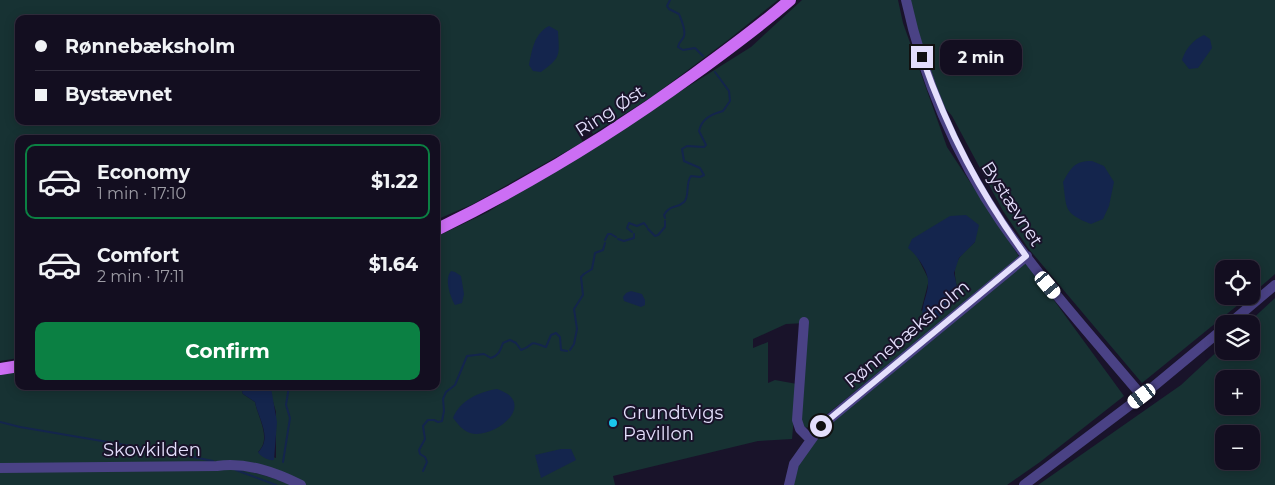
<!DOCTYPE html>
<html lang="en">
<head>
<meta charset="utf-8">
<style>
  body { margin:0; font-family:Montserrat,sans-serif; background:#1c1729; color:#f1f3f6; height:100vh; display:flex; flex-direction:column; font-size:19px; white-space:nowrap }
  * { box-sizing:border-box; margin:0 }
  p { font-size:16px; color:#9d9ca5 }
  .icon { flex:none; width:28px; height:28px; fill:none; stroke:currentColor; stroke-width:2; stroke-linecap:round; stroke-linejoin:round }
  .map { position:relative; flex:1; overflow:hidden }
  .drawer { position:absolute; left:15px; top:135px; width:425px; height:255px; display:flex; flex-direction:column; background:#130e20; border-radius:10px; box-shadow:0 2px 12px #0003,0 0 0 1px #322e3e }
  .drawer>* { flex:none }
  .top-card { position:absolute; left:15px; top:15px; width:425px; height:110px; border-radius:10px; box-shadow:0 2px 12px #0003,0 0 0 1px #322e3e; display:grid; align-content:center; height:110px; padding:0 20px; background:#130e20 }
  .tools { position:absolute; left:1215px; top:260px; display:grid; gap:10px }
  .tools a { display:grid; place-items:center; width:45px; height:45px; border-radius:10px; background:#130e20; box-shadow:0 2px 12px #0003,0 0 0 1px #322e3e; font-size:25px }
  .end { position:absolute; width:22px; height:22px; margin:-11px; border:6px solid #e4dffc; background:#111; box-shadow:0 0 0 2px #111 }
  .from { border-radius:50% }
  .bubble { position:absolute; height:35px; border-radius:10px; background:#130e20; box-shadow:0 2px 12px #0003,0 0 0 1px #322e3e; font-size:16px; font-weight:700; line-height:35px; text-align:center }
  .car { position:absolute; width:15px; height:30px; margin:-15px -8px; border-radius:6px; box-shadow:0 0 4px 1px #0007; background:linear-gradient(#fff 24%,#345 0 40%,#fff 0 76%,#345 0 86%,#fff 0) }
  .top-card b { display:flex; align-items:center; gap:18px; height:48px; font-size:19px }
  .top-card b+b { border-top:1px solid #322e3e }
  .top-card i { width:12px; height:12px; background:#f1f3f6 }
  ul { padding:9px 0 0; list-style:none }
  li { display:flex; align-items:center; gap:15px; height:75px; margin:0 10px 8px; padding:0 10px; border:2px solid transparent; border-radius:10px }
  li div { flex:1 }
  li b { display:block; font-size:19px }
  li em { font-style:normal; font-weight:700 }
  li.active { border-color:#0b8043 }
  li>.icon { width:45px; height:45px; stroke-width:1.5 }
  .action { display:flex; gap:10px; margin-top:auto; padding:10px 20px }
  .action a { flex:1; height:58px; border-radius:10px; background:#0b8043; color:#fff; font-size:20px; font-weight:700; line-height:58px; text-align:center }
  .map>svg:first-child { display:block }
  .green { fill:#173233; fill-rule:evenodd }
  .water { fill:#14254d }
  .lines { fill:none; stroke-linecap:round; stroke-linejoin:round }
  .stream { stroke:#14254d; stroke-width:2 }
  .minor { stroke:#4a4285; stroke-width:10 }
  .major { stroke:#cc6ef4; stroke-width:12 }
  .route { stroke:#e4dffc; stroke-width:6 }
  .poi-dot { fill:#1ac7ed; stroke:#19132a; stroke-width:2 }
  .labels { text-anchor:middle; stroke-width:4; stroke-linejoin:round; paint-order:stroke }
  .street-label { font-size:18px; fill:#e4dffc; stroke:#19132a }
  .poi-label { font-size:18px; fill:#e4dffc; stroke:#19132a; text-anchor:start }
</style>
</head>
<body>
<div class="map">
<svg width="1275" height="485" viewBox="0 0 1275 485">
  <rect width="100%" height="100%" fill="#19132a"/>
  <path class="green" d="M 0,0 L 778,0 L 728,40 L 653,96 L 593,134 L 585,121 L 574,127 L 583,142 L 473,204 L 436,220 L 436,139 L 19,139 L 19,358 L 0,361 ZM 19,19 L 436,19 L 436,121 L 19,121 Z
    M 802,0 L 898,0 L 903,23 L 947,147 L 1020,258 L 811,427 L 803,428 L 800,419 L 806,323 L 786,324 L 753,339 L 753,348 L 768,342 L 768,383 L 775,380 L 797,384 L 792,439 L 758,441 L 613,476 L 615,485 L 302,485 L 249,464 L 0,464 L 0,374 L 19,371 L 19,386 L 244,386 L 242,392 L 243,394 L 255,402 C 258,418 272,438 258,452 L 276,458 L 276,412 L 269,388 L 262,389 L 258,386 L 436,386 L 436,237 L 488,212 L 751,47 ZM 975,242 C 958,258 951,262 957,287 L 921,311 L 929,280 L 916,254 Z
    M 910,0 L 1275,0 L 1275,274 L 1251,295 L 1251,269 L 1224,269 L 1224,296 L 1249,296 L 1142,383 L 1028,248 L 1003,211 L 952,116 L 941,103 L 913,15 Z
    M 1026,262 L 1124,396 L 1040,462 L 1007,485 L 793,485 L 798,464 L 824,429 Z
    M 1275,298 L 1275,485 L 1038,485 L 1181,385 L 1224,345 L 1224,351 L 1251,351 L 1251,324 L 1247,324 ZM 1224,379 L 1251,379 L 1251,406 L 1224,406 ZM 1224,434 L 1251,434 L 1251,461 L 1224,461 Z
    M 231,466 L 297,485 L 0,485 L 0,471 Z"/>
  <path class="water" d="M 549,26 L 558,31 C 559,55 562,57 541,72 L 533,71 L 529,65 C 532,50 534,34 549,26 Z
    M 1204,35 L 1210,39 L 1212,48 L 1198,68 L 1189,69 L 1182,60 C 1186,48 1193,40 1204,35 Z
    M 1092,161 L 1104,166 L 1114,182 L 1109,206 L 1103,219 L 1091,224 C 1063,213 1067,209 1063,182 C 1071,168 1074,161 1092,161 Z
    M 966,215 L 979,225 L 975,242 L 959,258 L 954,273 L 957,287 L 956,297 L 940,316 L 930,321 L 923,319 C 920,305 929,294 928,281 C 928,270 915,253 908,248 L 912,239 L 950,216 Z
    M 451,271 L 455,272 L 461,276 L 464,294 L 462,303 L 455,305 C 450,296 444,279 451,271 Z
    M 631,291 L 642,294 L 645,300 L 645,305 L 641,307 L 624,301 L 623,297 L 626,293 Z
    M 244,386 L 271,388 L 277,422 L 274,460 C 269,461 261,457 258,452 C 273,438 258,418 255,402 L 243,394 L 242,392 Z
    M 497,389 C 502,391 508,393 511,397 C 526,414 490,439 470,433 C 462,430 458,424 453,418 C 460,400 479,392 497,389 Z
    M 561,449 L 571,449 L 576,460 L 541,478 L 535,455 Z"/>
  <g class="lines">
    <path class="stream" d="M 670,0 L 667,6 L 669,9 L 679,14 C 681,19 686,30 684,36 C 683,40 679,41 678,47 L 683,50 L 695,48 L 703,56
      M 665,218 L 664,215 C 670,204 677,209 684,202 C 690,196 685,184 691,176 L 700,177 L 704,175 L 700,168 L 684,161 L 682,149 L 687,146 L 704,147 L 706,145 L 699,131 C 702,118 712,114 723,111 L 730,101 L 729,91 L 715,72
      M 648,229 L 655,236 L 658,235 L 665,227 L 665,221
      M 632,232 L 627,228 L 629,223 L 637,226 L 644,223 L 647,227
      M 618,239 L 624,241 L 634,238 L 634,234
      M 605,240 L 608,234 L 611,234 L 616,237
      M 570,350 L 574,344 L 577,329 L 574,309 L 583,295 L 581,277 L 584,274 L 592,269 L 595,253 L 603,250 L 605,243
      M 0,422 L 20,427 L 178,454
      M 188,456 L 213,461
      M 283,462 L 290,418 L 286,405 L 289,386
      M 236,470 L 276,485
      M 423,471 L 427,462 L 425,457 L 420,454 L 419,450 L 425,439 L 423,426 L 428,420 L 434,420 L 438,422 L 442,421 L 444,411 L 443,399 L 446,392 L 455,385 L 467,356 L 484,354 L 491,358 C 499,355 500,351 503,343 L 510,340 L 516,343 L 521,350 C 538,344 525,340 546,347 L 551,335 L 556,333 L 560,337 L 561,350 L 567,351"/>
    <path class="minor" d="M 906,0 C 923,78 956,156 1001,222 C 1044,284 1094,339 1142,396
      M 804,322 L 797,420 L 800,429 L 810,439
      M 1229,324 L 1275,285
      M 0,468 L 217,466 C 247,462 275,472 301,485
      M 789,485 L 794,464 L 821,426 L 1027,256
      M 1024,485 L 1142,396 L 1224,328"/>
    <path class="major" d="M 436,230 C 526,186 612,134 693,75 C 726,51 759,27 790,0
      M 0,369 L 19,366"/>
  </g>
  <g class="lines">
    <path class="route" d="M 821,426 L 1026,256 C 980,193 948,132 922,57"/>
  </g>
  <circle class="poi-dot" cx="613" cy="423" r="5"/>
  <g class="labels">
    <g class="street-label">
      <text transform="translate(610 111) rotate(-33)" y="6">Ring Øst</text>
      <text transform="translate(1012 204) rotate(57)" y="6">Bystævnet</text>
      <text transform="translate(907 334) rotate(-40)" y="6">Rønnebæksholm</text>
      <text x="152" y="456">Skovkilden</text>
    </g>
    <g class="poi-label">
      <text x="623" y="419">Grundtvigs<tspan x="623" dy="21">Pavillon</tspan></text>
    </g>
  </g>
</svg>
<div class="tools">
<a><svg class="icon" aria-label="locate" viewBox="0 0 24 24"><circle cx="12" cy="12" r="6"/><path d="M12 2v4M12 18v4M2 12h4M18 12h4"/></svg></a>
<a><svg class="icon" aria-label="layers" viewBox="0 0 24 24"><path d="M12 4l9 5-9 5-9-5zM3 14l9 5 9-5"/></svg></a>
<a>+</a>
<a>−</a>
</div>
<i class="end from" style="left:821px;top:426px"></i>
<i class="end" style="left:922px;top:57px"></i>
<div class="bubble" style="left:940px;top:40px;width:82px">2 min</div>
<i class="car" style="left:1048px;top:285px;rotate:140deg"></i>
<i class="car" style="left:1142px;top:396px;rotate:233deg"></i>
<div class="top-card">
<b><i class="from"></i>Rønnebæksholm</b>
<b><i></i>Bystævnet</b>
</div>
<section class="drawer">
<ul>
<li class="active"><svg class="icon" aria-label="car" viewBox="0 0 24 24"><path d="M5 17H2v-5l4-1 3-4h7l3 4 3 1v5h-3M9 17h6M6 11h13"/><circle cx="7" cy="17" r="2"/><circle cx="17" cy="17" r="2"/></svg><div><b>Economy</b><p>1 min · 17:10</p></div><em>$1.22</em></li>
<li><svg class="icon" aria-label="car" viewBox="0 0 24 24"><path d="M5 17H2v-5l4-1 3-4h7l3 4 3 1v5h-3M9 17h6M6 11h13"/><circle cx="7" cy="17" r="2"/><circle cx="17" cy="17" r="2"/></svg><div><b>Comfort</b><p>2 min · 17:11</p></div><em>$1.64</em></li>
</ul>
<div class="action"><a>Confirm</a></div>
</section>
</div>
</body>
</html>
